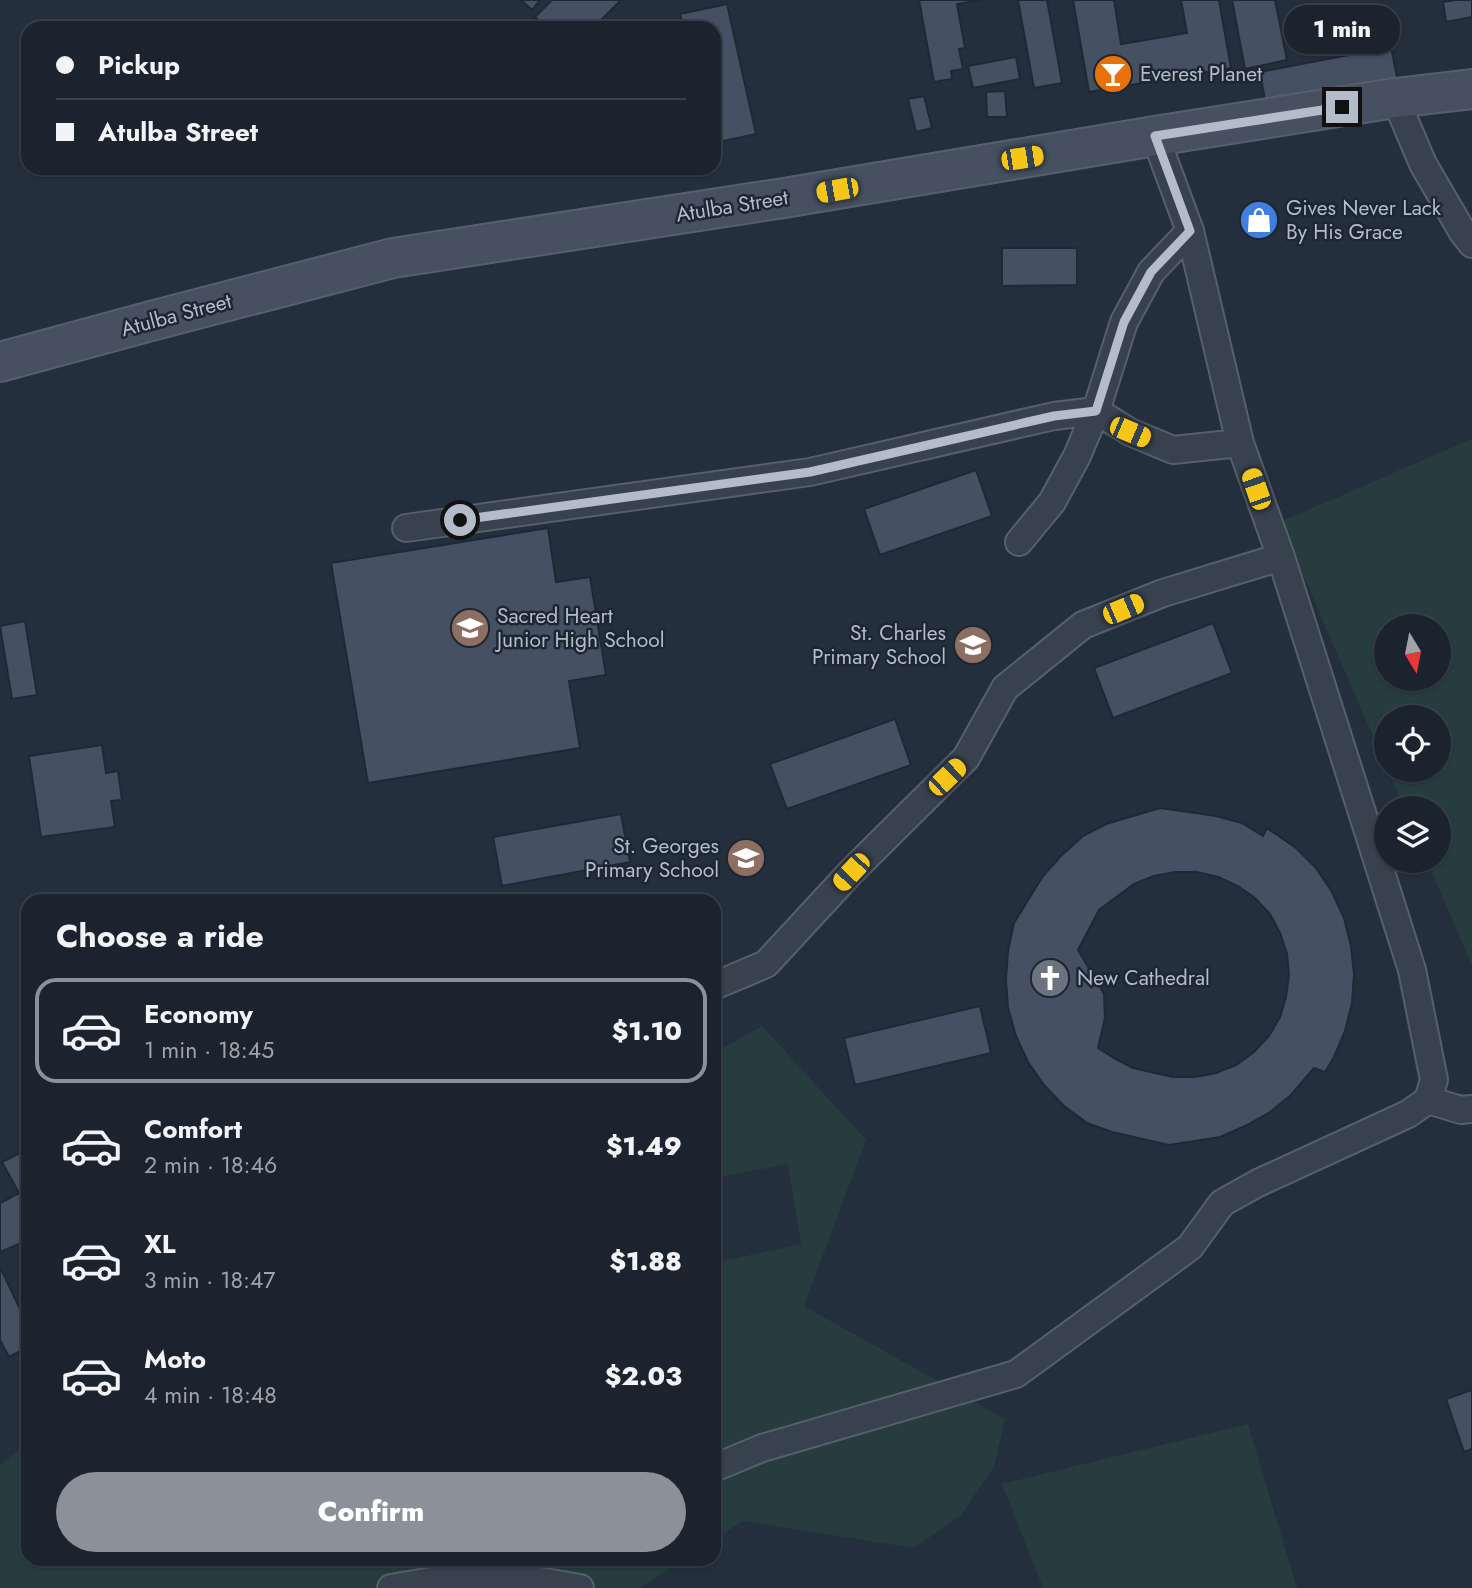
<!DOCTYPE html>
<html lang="en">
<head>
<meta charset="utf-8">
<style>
  body { margin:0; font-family:Jost,sans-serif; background:#282f3a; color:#f1f3f6; height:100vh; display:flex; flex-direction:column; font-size:26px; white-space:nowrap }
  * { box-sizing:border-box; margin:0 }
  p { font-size:23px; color:#a0a4aa }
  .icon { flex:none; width:38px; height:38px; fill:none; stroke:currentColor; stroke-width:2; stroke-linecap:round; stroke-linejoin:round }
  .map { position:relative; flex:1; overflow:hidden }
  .panel { position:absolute; left:21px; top:894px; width:700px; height:672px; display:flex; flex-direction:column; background:#1b232e; border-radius:21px; box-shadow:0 2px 5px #0004,0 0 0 2px #39404a }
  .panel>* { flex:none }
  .top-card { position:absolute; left:21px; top:21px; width:700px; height:154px; border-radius:21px; box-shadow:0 2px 5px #0004,0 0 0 2px #39404a; display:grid; align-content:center; height:154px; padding:0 35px; background:#1b232e }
  .needle { width:46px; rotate:170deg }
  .controls { position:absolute; left:1374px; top:614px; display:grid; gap:14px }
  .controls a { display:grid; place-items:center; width:77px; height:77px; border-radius:50%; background:#1b232e; box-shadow:0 2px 5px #0004,0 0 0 2px #39404a; font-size:35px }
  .end { position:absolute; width:32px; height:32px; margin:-16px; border:9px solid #b4bcc9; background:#111; box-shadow:0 0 0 4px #111 }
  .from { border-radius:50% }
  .bubble { position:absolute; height:49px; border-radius:24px; background:#1b232e; box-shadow:0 2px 5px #0004,0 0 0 2px #39404a; font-size:23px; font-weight:800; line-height:49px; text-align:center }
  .car { position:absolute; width:21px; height:42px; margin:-21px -10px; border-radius:9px; box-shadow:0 0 5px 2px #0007; background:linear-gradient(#f5c518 24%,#345 0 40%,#f5c518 0 76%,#345 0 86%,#f5c518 0) }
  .top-card b { display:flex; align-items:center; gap:24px; height:66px; font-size:26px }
  .top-card b+b { border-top:2px solid #39404a }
  .top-card i { width:18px; height:18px; background:#f1f3f6 }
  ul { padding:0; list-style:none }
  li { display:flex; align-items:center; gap:21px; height:105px; margin:0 14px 10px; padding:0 21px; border:4px solid transparent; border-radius:21px }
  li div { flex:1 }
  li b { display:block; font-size:26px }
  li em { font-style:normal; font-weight:800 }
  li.on { border-color:#8c9099 }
  li>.icon { width:63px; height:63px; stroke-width:1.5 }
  h2 { padding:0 35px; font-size:32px; line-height:84px }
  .button { display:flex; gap:14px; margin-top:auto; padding:14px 35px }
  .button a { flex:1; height:80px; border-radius:42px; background:#8c9099; color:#fff; font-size:28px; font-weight:800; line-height:80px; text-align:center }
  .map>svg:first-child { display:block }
  .green { fill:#263c3f; fill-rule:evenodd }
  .building { fill:#455162; stroke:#1f2835; stroke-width:2; fill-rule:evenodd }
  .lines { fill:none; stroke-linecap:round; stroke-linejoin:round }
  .street-casing { stroke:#565f6c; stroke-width:30 }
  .secondary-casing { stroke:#565f6c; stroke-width:42 }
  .street { stroke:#38414e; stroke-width:26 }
  .secondary { stroke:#465061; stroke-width:38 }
  .route { stroke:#b4bcc9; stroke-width:9 }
  .labels { text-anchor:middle; stroke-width:5; stroke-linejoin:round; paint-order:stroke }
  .poi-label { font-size:21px; fill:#b4bcc9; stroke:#1d2633; text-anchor:start }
  .street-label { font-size:21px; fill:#b4bcc9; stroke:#1d2633 }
</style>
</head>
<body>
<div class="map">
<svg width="1472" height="1588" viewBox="0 0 1472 1588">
  <rect width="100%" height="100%" fill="#242f3e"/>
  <path class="green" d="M 1472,439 L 1472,965 L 1427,861 L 1438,861 L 1438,808 L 1404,808 L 1388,770 L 1438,770 L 1438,718 L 1386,718 L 1386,766 L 1280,522 ZM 1386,626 L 1438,626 L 1438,679 L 1386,679 Z
    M 762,1026 L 866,1140 L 804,1306 L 1005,1419 L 994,1467 L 960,1516 L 914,1548 L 743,1521 L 714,1540 L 714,1263 L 801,1244 L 788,1164 L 714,1178 L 714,1053 Z
    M 1248,1424 L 1297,1588 L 1043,1588 L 1002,1484 Z
    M 28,1441 L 28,1559 L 685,1559 L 640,1588 L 0,1588 L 0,1466 Z"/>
  <path class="building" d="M 521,0 L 540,0 L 532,10 Z
    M 552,0 L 621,0 L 593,28 L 546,28 L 535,17 Z
    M 919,0 L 981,0 L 957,4 L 965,48 L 959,49 L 963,69 L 951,71 L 952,79 L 934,82 Z
    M 1018,0 L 1047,0 L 1062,83 L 1034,88 Z
    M 1073,0 L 1114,0 L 1121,44 L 1187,33 L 1181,0 L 1219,0 L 1231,68 L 1089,92 Z
    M 1232,0 L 1275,0 L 1287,60 L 1245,69 Z
    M 1456,0 L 1472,0 L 1472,17 L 1446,22 L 1443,2 Z
    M 727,4 L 756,134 L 714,143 L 714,28 L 683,28 L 680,14 Z
    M 1391,47 L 1398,82 L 1266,106 L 1260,72 Z
    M 1016,57 L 1020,79 L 973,88 L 968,66 Z
    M 1005,91 L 1007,117 L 987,117 L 986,92 Z
    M 924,96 L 932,128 L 916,132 L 908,99 Z
    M 1002,248 L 1077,248 L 1077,285 L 1002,286 Z
    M 976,470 L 992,516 L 880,555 L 864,509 Z
    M 548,528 L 556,582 L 590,577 L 606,675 L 569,681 L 580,748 L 368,783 L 331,563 Z
    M 25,621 L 37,695 L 12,699 L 0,626 Z
    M 1213,623 L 1232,673 L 1113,718 L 1094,668 Z
    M 895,719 L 911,765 L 787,809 L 770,764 Z
    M 102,745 L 106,773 L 118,771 L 122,800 L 111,801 L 115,827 L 41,837 L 29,756 Z
    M 1160,808 L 1216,816 L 1242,823 L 1263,836 L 1267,828 L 1296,848 L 1316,868 L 1332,892 L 1344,918 L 1351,946 L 1354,974 L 1352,1003 L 1345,1031 L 1334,1057 L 1325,1072 L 1314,1068 L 1291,1095 L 1270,1112 L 1245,1126 L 1220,1137 L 1169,1145 L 1112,1132 L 1087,1123 L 1064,1106 L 1044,1085 L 1028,1062 L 1016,1036 L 1008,1008 L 1006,980 L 1008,951 L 1014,923 L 1043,876 L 1061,856 L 1083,836 L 1106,824 ZM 1175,872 L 1197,872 L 1218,877 L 1238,886 L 1255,898 L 1270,914 L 1280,933 L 1287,954 L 1289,975 L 1286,997 L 1280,1017 L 1269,1036 L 1254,1052 L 1236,1065 L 1216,1073 L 1195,1077 L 1173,1077 L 1133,1068 L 1117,1060 L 1098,1048 L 1105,1018 L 1104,994 L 1078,950 L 1099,910 L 1134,884 L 1154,876 Z
    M 621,814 L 630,862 L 502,886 L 493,837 Z
    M 980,1006 L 991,1053 L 855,1085 L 844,1038 Z
    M 28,1149 L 28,1191 L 19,1193 L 2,1162 Z
    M 28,1191 L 28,1240 L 0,1252 L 0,1203 L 19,1193 Z
    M 0,1267 L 28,1326 L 28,1347 L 9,1357 L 0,1340 Z
    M 1472,1390 L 1472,1449 L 1464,1452 L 1446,1399 Z"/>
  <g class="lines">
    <g class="street-casing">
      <path id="street" d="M 1395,98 L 1423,164 L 1462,231 L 1472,244
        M 406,528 L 810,472 L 1054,416 L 1096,411 L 1130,432 L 1173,450 L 1240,443
        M 1019,542 L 1052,502 L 1077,456 L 1096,411 L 1124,322 L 1151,272 L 1190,231
        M 714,986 L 766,964 L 851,872 L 966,758 L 1005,688 L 1083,625 L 1163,593 L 1281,557
        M 1428,1100 L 1461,1110 L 1472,1109
        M 714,1468 L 762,1448 L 1016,1374 L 1190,1247 L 1222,1203 L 1258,1183 L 1408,1114 L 1428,1100 L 1434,1080 L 1412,970 L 1281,557 L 1240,443 L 1190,231 L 1155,136
        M 445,1576 L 485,1559
        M 391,1588 L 432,1581 L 539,1581 L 580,1588"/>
    </g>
    <g class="secondary-casing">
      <path id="secondary" d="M 0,362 L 151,321 L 393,258 L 784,198 L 1155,136 L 1395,98 L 1472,89"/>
    </g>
    <use href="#street" class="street"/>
    <use href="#secondary" class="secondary"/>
  </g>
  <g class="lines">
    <path class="route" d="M 460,520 L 810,472 L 1054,416 L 1096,411 L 1124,322 L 1151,272 L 1190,231 L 1155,136 L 1342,107"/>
  </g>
  <defs>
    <g id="bar-disc" transform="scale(2.0125)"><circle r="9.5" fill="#e8710a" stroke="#1d2633"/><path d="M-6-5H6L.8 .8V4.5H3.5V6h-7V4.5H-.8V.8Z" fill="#fff"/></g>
    <g id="shop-disc" transform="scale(2.0125)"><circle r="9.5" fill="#3f7fe0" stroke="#1d2633"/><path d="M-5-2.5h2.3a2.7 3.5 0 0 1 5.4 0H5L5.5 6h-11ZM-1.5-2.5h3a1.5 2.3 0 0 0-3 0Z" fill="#fff"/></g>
    <g id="school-disc" transform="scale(2.0125)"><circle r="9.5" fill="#8d6e63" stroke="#1d2633"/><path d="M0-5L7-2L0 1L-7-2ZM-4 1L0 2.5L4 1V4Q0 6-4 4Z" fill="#fff"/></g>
    <g id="church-disc" transform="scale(2.0125)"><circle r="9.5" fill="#6b7280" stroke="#1d2633"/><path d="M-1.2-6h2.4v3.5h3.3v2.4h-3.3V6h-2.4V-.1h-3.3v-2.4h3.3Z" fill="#fff"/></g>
  </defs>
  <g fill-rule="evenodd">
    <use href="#bar-disc" x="1113" y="74"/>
    <use href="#shop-disc" x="1259" y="220"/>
    <use href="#school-disc" x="470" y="628"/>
    <use href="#school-disc" x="973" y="645"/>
    <use href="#school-disc" x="746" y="858"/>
    <use href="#church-disc" x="1050" y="978"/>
  </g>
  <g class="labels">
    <g class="poi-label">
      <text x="1140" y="81">Everest Planet</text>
      <text x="1286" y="215">Gives Never Lack<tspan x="1286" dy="24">By His Grace</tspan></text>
      <text x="497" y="623">Sacred Heart<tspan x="497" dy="24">Junior High School</tspan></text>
      <text x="946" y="640" text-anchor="end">St. Charles<tspan x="946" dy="24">Primary School</tspan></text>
      <text x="719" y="853" text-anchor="end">St. Georges<tspan x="719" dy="24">Primary School</tspan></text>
      <text x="1077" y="985">New Cathedral</text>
    </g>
    <g class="street-label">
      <text transform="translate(732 206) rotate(-9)" y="7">Atulba Street</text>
      <text transform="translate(176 315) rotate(-15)" y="7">Atulba Street</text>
    </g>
  </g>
</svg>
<div class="controls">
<a><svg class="needle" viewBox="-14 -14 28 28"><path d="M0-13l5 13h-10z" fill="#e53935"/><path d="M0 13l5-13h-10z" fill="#a0a4aa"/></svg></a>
<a><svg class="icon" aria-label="locate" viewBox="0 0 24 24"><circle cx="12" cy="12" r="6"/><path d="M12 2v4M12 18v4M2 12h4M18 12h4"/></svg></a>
<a><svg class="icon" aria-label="layers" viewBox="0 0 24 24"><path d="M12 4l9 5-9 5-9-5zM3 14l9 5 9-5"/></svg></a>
</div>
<i class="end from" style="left:460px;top:520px"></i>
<i class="end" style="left:1342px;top:107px"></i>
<div class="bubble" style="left:1284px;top:5px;width:116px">1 min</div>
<i class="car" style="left:1022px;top:158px;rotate:81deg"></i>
<i class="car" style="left:837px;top:190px;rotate:260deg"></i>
<i class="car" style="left:1130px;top:432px;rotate:113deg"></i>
<i class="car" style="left:1256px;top:489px;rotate:341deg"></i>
<i class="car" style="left:1123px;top:609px;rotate:67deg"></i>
<i class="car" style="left:947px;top:777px;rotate:46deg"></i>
<i class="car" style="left:851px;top:872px;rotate:223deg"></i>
<div class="top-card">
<b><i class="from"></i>Pickup</b>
<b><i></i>Atulba Street</b>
</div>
<section class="panel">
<h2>Choose a ride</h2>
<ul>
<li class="on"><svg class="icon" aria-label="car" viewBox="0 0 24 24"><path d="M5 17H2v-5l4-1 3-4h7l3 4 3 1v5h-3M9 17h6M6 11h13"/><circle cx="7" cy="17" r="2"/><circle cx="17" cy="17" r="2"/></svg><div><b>Economy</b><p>1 min · 18:45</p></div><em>$1.10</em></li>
<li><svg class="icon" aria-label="car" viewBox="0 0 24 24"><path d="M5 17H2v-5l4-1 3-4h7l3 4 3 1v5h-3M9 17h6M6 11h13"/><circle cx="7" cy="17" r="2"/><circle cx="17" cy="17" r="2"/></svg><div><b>Comfort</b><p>2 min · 18:46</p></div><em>$1.49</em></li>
<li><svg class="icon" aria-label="car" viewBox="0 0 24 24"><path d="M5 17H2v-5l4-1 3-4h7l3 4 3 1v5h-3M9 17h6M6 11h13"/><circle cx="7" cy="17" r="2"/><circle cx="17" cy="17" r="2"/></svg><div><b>XL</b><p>3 min · 18:47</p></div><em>$1.88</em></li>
<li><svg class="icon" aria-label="car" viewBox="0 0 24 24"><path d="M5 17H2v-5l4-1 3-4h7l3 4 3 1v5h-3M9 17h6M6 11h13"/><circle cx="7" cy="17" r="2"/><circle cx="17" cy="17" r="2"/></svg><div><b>Moto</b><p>4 min · 18:48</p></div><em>$2.03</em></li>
</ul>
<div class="button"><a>Confirm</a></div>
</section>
</div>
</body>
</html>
